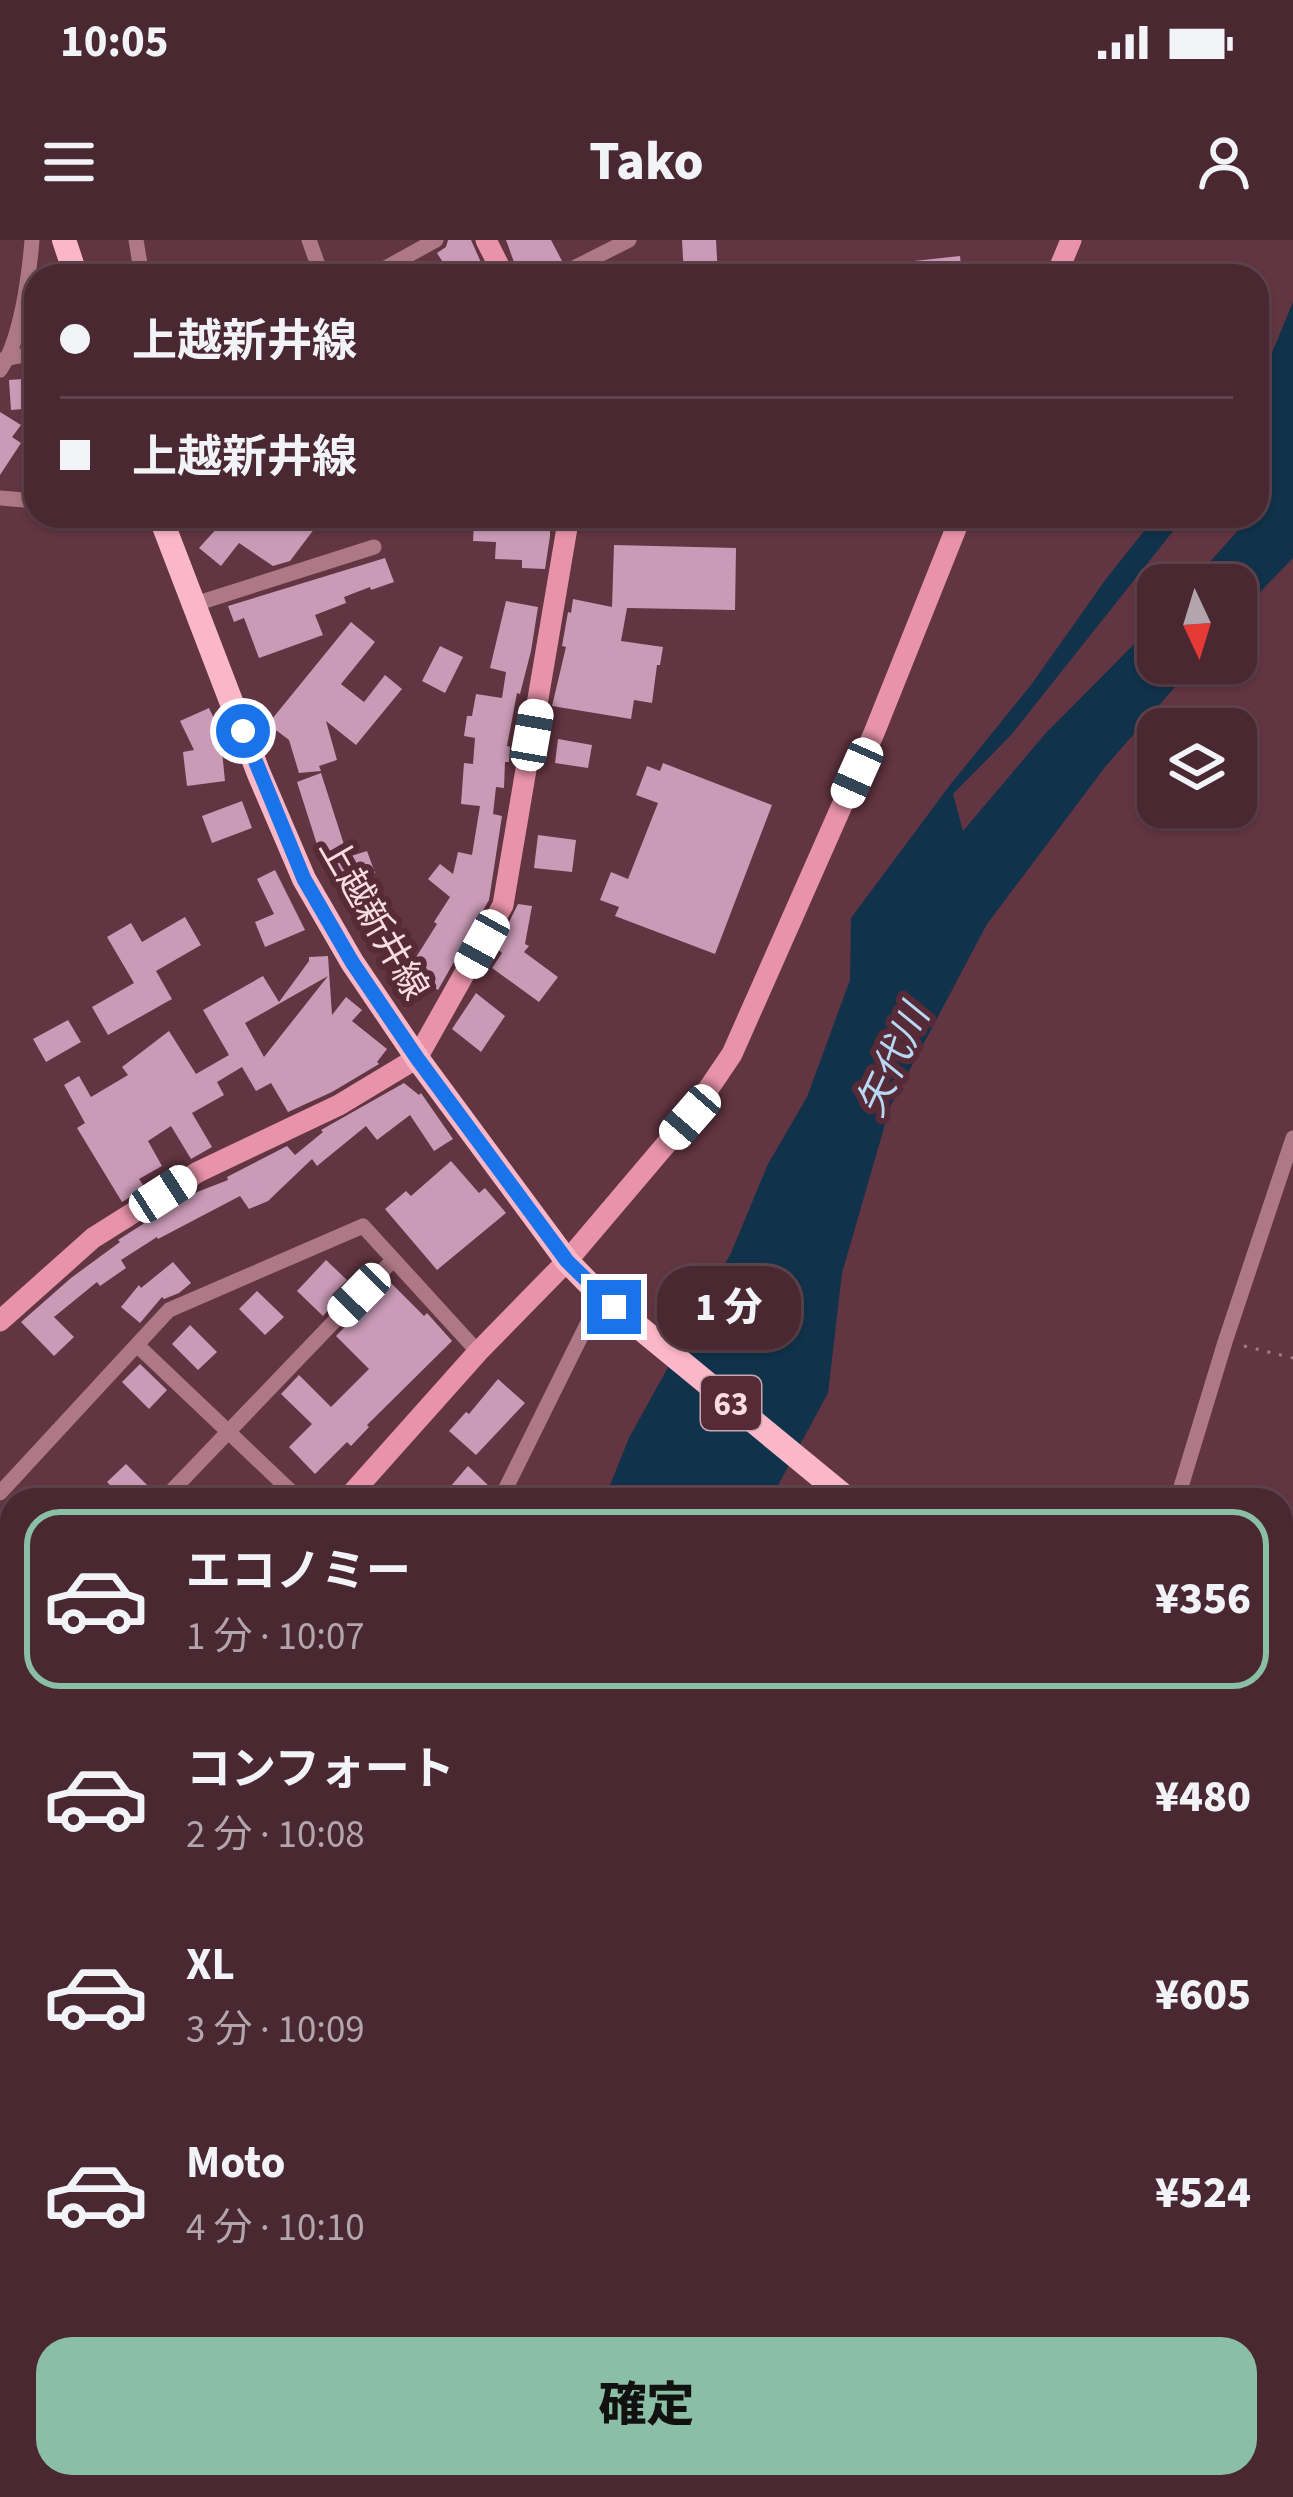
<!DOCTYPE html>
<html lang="ja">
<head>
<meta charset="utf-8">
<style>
  body { margin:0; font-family:"Source Sans 3","Noto Sans JP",sans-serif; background:#54343e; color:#f1f3f6; height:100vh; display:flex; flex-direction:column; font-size:45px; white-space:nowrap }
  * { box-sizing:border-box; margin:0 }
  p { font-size:39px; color:#b2a6ac }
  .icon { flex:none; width:66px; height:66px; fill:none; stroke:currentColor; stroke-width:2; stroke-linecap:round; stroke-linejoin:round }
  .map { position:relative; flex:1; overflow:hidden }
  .side { position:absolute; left:0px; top:1248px; width:1293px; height:1011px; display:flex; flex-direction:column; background:#4a2832; border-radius:36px 36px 0 0; box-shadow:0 3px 9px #0004,0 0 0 3px #61444d }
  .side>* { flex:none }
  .guide { position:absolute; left:24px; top:24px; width:1245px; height:264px; border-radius:36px; box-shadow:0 3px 9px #0004,0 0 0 3px #61444d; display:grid; align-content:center; height:264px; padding:0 36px; background:#4a2832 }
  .needle { width:78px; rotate:176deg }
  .fabs { position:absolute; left:1137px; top:324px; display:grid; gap:24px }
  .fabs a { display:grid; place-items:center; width:120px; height:120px; border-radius:24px; background:#4a2832; box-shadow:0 3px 9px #0004,0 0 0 3px #61444d; font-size:60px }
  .end { position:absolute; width:54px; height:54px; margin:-27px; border:15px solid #1a73e8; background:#fff; box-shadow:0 0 0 6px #fff }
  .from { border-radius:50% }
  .bubble { position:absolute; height:84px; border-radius:36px; background:#4a2832; box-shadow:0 3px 9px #0004,0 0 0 3px #61444d; font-size:39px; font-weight:800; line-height:84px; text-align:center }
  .car { position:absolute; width:36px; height:72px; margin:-36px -18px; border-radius:15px; box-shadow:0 0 9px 3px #0007; background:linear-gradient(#fff 24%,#345 0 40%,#fff 0 76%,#345 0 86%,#fff 0) }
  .guide b { display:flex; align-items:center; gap:42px; height:114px; font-size:45px }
  .guide b+b { border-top:3px solid #61444d }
  .guide i { width:30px; height:30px; background:#f1f3f6 }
  ul { padding:21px 0 0; list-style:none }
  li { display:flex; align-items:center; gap:36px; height:180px; margin:0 24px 18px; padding:0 12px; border:6px solid transparent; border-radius:36px }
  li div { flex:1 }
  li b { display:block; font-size:45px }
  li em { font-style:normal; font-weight:800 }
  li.selected { border-color:#8abfa5 }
  li>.icon { width:108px; height:108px; stroke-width:1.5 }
  .button { display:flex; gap:24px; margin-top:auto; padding:24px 36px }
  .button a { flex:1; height:138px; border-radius:36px; background:#8abfa5; color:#111; font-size:48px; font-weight:800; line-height:138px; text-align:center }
  .status { display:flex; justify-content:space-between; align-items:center; height:84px; padding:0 60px; background:#4a2832; direction:ltr }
  .status svg { height:33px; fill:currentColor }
  header { display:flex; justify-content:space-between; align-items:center; height:156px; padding:0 36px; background:#4a2832; font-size:54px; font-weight:800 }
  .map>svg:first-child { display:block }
  .water { fill:#10324a }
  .building { fill:#ca9bb7; fill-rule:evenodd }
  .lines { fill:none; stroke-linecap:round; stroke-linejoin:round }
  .path { stroke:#a27c86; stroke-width:3; stroke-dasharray:3 9; stroke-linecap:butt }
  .lane { stroke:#ae7886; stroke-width:8 }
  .street { stroke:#ae7886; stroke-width:15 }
  .secondary { stroke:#e893aa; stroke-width:21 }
  .primary { stroke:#fab7c8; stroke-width:24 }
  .route { stroke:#1a73e8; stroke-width:15 }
  .labels { text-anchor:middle; stroke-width:12; stroke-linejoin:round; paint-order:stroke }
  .shield { fill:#572a38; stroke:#c8a7b0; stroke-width:3 }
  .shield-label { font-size:33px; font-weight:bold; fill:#f9dce3 }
  .street-label { font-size:36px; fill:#f9dce3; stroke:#572a38 }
  .water-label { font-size:39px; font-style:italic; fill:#b7d8f2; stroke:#572a38 }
</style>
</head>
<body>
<div class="status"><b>10:05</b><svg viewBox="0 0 49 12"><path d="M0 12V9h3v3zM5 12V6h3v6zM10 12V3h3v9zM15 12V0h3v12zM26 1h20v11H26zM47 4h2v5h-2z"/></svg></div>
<header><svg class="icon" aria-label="menu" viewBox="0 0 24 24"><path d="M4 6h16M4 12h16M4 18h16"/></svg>Tako<svg class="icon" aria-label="person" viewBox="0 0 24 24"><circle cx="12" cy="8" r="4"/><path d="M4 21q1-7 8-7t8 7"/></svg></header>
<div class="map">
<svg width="1293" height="2257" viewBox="0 0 1293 2257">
  <rect width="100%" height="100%" fill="#623542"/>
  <path class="water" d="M 1293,62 L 1293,318 L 1236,377 L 1236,345 L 1189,345 L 1242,286 L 1245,276 L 1257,276 L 1257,239 L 1269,203 L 1263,175 L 1257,182 L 1257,149 Z
    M 1156,276 L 1185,276 L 1011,495 L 953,554 L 963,591 L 1045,494 L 1158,380 L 1158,423 L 1196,423 L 1105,527 L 987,684 L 890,867 L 842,1033 L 828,1153 L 770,1260 L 604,1260 L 629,1198 L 731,1013 L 768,924 L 807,857 L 850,740 L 851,678 L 950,545 L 1031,445 L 1106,339 Z
    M 12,2217 L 12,2247 L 207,2247 L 201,2257 L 0,2257 L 0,2233 Z"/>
  <path class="building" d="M 448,0 L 471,0 L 487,36 L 456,36 L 448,22 L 444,24 L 437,13 L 446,7 Z
    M 506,0 L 551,0 L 562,21 L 532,36 L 519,36 Z
    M 682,0 L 716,0 L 718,36 L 684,36 Z
    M 960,16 L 962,36 L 869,36 L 868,26 Z
    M 36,138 L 36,168 L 11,170 L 9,140 Z
    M 0,172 L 21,185 L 12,197 L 21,203 L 0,235 Z
    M 228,276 L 324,276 L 290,321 L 273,326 L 239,303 L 221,326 L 199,308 Z
    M 508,276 L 550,277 L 550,296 L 545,329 L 522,328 L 522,320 L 495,319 L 496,302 L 473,301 L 474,284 L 507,285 Z
    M 614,305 L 736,308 L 735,370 L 627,368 L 621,401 L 663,407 L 660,425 L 657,425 L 652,463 L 634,460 L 631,479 L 552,466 L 566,407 L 562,406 L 568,372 L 571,373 L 573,359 L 612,367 Z
    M 385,318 L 394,342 L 371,350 L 370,347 L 344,357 L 346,363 L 315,375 L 323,395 L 259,418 L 244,378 L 234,382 L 228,366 Z
    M 506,361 L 538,367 L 531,411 L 520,454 L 517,453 L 507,506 L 510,507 L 509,522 L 505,522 L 504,548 L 496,547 L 493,574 L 502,576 L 489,660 L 438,750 L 408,730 L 437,684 L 434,682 L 450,657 L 428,639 L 440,624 L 453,634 L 458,612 L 472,615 L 480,566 L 461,564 L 464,523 L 473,524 L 475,498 L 464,496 L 467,476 L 472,476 L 476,454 L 502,458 L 506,432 L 490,428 Z
    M 351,382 L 375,402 L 341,444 L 364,462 L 385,435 L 402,449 L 356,505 L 326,481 L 337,520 L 319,526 L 321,531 L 299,533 L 289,500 L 268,484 Z
    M 440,406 L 463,417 L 445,453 L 422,441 Z
    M 209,468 L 220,491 L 225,541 L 187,546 L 183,512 L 194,510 L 180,481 Z
    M 558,499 L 592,505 L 588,528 L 555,523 Z
    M 663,523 L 772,565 L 715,714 L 615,676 L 619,667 L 600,660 L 611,632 L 628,639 L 658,563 L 636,555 L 647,526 L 660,531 Z
    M 321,533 L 348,617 L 367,611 L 375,633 L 340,646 L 329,615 L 321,617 L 297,542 Z
    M 242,561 L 252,588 L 212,603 L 202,576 Z
    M 538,595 L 576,600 L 572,632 L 534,628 Z
    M 275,630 L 305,690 L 265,707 L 255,682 L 274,674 L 257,639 Z
    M 518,664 L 532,666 L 525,704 L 529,706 L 524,712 L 558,737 L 539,762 L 492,728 L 502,713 L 496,708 Z
    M 185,677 L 201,705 L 156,731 L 172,759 L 108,795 L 92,767 L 134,743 L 107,697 L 131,683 L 142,702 Z
    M 328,716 L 332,775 L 346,757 L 362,770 L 352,781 L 387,809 L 377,822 L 379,824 L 332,852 L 288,872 L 271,843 L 256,851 L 242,827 L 217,842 L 224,855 L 192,873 L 212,907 L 191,919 L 171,886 L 148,901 L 162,926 L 139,939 L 145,948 L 122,962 L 77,888 L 85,883 L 64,845 L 79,836 L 91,857 L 128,835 L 122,827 L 169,791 L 196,834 L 229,815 L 203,770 L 263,736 L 279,762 L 309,721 L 309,717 ZM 328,736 L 264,817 L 245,783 Z
    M 476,753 L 505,776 L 481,812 L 452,789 Z
    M 68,780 L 81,802 L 46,822 L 33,799 Z
    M 404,843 L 419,855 L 421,853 L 453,899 L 434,911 L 410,875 L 377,900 L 366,886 L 317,926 L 312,919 L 268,961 L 249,969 L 240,956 L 158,999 L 157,997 L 121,1020 L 126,1028 L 100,1046 L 97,1042 L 54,1077 L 74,1097 L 54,1116 L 21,1082 L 71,1038 L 120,1002 L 118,1000 L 187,956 L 228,940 L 227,937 L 287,906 L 295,915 L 323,892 L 321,890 Z
    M 451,921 L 479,953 L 485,948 L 506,973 L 437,1030 L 385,969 L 406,951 L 411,956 Z
    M 326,1020 L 347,1040 L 332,1055 L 337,1061 L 323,1076 L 297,1051 Z
    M 173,1022 L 191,1043 L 179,1053 L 164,1059 L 162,1057 L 140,1083 L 121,1067 L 139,1045 L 141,1048 Z
    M 389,1041 L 424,1076 L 427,1073 L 452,1101 L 367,1185 L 369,1187 L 351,1206 L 347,1202 L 315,1234 L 289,1207 L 312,1184 L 281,1154 L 299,1135 L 331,1167 L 369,1129 L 336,1096 Z
    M 257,1051 L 284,1077 L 265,1095 L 239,1069 Z
    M 190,1085 L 217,1112 L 198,1130 L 172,1104 Z
    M 140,1124 L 167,1150 L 149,1169 L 122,1142 Z
    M 498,1139 L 525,1163 L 476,1215 L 449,1191 L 466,1172 L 469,1174 Z
    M 126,1224 L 152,1250 L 143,1260 L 125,1260 L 107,1242 Z
    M 468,1226 L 492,1249 L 488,1260 L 439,1260 Z"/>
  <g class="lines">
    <path class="path" d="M 1244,1106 L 1293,1118"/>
    <path class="lane" d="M 1226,2247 L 1245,2257"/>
    <path class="street" d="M 136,0 L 142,36
      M 309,0 L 322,36
      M 371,36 L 436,0
      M 558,36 L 629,0
      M 4,119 L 36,113
      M 0,130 C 21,101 29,36 32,0
      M 0,258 L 36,261
      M 195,364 L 374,307
      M 138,1106 L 300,1260
      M 0,1253 L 169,1070 L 363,986 L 478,1112
      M 163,1260 L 392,1021
      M 500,1260 L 601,1056
      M 1177,1260 L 1225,1102 L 1293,898
      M 0,1348 L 12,1358
      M 0,1429 L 12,1417
      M 0,1757 L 12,1768
      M 0,1792 L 12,1779
      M 1281,1854 L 1293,1853
      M 0,1940 L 12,1920
      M 1020,2247 L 1021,2257
      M 476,2257 L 481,2247
      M 581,2257 L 586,2247
      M 1148,2257 L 1152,2247"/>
    <path class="secondary" d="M 486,0 L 504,36
      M 1056,36 L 1071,0
      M 0,1081 L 93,998 L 198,932 L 339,865 L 417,818 L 503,665 L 569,276
      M 346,1260 L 478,1112 L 567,1021 L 690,876 L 732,814 L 874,493 L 961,276
      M 1281,1570 L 1293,1563
      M 0,1617 L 12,1604"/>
    <path class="primary" d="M 64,0 L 76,36
      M 160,276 L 259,534 L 304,639 L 352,722 L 417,818 L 567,1021 L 601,1056 L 849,1260
      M 1281,1602 L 1293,1612"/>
  </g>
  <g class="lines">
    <path class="route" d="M 243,491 L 304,639 L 352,722 L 417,818 L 567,1021 L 614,1067"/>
  </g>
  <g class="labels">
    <rect class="shield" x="701" y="1136" width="60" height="54" rx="9"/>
    <g class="shield-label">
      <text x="731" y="1175">63</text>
    </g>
    <g class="street-label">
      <text transform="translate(375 678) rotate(60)" y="13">上越新井線</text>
    </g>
    <g class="water-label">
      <text transform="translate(892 820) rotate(-65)" y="14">矢代川</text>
    </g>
  </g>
</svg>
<div class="fabs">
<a><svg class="needle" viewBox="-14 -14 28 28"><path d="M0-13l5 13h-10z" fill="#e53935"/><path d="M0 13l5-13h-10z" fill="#b2a6ac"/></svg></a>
<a><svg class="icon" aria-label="layers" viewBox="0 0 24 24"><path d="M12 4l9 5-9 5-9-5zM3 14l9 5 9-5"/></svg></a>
</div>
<i class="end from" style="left:243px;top:491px"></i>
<i class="end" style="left:614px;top:1067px"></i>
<div class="bubble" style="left:657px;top:1026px;width:144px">1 分</div>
<i class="car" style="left:532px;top:495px;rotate:10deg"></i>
<i class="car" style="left:857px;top:533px;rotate:204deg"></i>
<i class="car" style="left:482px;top:704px;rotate:209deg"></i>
<i class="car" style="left:690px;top:877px;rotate:221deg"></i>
<i class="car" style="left:163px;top:954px;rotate:57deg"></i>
<i class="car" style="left:359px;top:1055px;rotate:224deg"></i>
<div class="guide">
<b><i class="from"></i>上越新井線</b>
<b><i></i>上越新井線</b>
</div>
<section class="side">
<ul>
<li class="selected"><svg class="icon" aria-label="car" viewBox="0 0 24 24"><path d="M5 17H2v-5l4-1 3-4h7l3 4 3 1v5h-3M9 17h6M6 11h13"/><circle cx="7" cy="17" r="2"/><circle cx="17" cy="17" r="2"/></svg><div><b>エコノミー</b><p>1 分 · 10:07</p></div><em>¥356</em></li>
<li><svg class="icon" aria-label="car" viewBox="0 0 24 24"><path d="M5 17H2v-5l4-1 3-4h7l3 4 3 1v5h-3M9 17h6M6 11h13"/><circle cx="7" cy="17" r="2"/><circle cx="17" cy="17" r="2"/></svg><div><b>コンフォート</b><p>2 分 · 10:08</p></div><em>¥480</em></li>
<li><svg class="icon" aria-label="car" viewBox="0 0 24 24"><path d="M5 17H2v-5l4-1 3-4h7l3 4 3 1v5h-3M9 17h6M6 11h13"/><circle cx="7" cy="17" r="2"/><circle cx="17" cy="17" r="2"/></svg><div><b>XL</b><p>3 分 · 10:09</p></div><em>¥605</em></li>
<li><svg class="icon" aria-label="car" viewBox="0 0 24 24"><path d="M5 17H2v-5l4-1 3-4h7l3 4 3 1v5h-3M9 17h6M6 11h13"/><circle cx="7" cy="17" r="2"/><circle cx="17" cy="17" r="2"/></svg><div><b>Moto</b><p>4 分 · 10:10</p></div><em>¥524</em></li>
</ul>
<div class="button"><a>確定</a></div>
</section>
</div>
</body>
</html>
